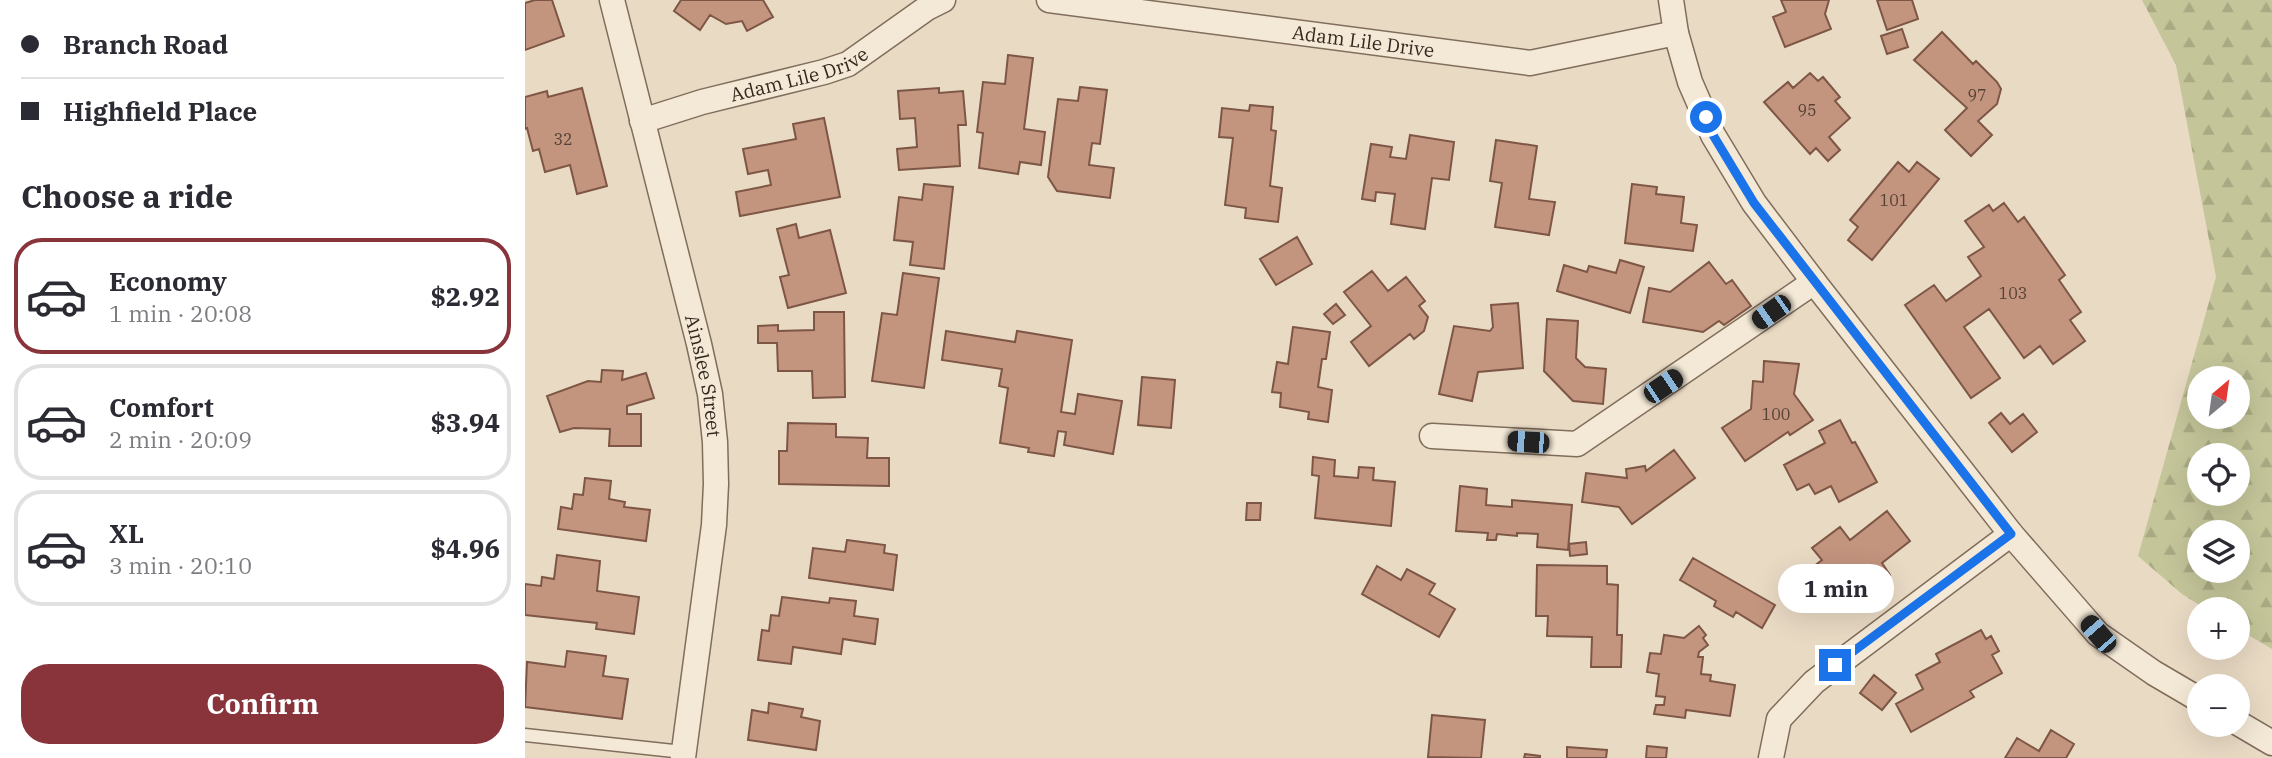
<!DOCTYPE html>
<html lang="en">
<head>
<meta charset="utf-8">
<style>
  body { margin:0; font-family:"IBM Plex Serif",serif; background:#f2f2f3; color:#2b2b33; height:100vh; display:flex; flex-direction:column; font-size:26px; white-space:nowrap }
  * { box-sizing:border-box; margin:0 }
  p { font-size:23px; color:#7c7c81 }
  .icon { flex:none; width:38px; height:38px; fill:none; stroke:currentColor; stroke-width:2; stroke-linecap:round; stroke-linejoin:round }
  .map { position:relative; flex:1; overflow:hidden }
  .sheet { display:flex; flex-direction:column; background:#fff; width:525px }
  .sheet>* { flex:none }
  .banner { display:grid; align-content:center; height:154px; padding:0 21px; background:#fff }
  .needle { width:46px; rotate:29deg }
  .fabs { position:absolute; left:1662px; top:366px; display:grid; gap:14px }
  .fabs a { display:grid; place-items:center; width:63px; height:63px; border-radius:50%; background:#fff; box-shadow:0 7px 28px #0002; font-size:35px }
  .end { position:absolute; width:32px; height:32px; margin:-16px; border:9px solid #1a73e8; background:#fff; box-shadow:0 0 0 4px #fff }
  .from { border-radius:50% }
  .bubble { position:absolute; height:49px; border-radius:24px; background:#fff; box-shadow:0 7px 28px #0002; font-size:23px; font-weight:800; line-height:49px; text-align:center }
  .car { position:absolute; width:21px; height:42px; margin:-21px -10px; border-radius:9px; box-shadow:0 0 5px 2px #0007; background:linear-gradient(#222 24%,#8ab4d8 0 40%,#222 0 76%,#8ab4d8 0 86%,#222 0) }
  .banner b { display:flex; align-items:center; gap:24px; height:66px; font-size:26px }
  .banner b+b { border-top:2px solid #e1e1e2 }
  .banner i { width:18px; height:18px; background:#2b2b33 }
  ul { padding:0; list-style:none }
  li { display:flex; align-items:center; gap:21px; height:116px; margin:0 14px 10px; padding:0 7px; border:4px solid #e1e1e2; border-radius:28px }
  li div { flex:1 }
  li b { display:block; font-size:26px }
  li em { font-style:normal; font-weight:800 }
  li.current { border-color:#89333b }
  li>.icon { width:63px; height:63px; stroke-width:1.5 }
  h2 { padding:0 21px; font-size:32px; line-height:84px }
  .button { display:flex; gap:14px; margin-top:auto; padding:14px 21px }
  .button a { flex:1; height:80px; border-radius:28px; background:#89333b; color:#fff; font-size:28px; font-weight:800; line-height:80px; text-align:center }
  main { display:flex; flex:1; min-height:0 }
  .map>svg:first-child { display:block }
  .forest { fill:url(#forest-firs); fill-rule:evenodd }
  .building { fill:#c3947e; stroke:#7e5645; stroke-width:2 }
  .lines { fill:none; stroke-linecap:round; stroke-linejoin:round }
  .service-casing { stroke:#816d5c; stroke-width:15 }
  .minor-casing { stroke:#816d5c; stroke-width:27 }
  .service { stroke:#f4e9d6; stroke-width:12 }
  .minor { stroke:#f4e9d6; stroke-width:24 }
  .route { stroke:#1a73e8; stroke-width:9 }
  .labels { text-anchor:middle; stroke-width:5; stroke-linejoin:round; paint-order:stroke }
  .number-label { font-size:16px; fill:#574237 }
  .street-label { font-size:19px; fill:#33271f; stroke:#f1e5d2 }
</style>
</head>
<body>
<main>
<section class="sheet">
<div class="banner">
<b><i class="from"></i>Branch Road</b>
<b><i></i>Highfield Place</b>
</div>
<h2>Choose a ride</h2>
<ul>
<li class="current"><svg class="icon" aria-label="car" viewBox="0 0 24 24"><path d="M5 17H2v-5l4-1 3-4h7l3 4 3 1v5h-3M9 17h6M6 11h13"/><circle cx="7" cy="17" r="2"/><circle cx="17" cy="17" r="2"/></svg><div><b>Economy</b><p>1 min · 20:08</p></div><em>$2.92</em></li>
<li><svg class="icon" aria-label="car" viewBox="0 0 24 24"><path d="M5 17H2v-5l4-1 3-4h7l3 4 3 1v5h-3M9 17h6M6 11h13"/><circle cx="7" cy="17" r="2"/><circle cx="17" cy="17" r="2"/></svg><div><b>Comfort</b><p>2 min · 20:09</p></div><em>$3.94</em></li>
<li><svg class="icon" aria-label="car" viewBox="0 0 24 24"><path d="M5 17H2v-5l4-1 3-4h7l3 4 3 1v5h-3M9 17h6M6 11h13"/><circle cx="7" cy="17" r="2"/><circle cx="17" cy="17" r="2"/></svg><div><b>XL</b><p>3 min · 20:10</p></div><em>$4.96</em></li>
</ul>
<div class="button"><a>Confirm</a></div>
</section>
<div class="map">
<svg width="1747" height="758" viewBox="0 0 1747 758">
  <defs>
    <pattern id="forest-firs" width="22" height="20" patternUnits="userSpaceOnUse" patternTransform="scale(1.75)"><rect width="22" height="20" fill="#c4c599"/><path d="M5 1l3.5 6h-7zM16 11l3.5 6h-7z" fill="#a9a983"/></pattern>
  </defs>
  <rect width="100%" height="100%" fill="#e9dac4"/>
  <path class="forest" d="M 1617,0 L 1747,0 L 1747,649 L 1713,629 L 1713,609 L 1681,609 L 1657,594 L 1613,556 L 1691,277 L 1651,65 ZM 1675,378 L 1713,378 L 1713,416 L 1675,416 ZM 1675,455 L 1713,455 L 1713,494 L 1675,494 ZM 1675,532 L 1713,532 L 1713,570 L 1675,570 Z"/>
  <path class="building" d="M 10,0 L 27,0 L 39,36 L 0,50 L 0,3 Z
    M 156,0 L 238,0 L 248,17 L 222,31 L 217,21 L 201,24 L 185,15 L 175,30 L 149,11 Z
    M 1256,0 L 1304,0 L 1300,14 L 1306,29 L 1260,47 L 1248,17 L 1261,12 Z
    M 1352,0 L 1387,0 L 1393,19 L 1362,30 Z
    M 1377,29 L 1383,47 L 1362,54 L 1356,36 Z
    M 1417,32 L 1448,64 L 1451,61 L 1472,82 L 1476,89 L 1472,104 L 1453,121 L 1467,135 L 1446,156 L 1420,130 L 1442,108 L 1389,60 Z
    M 483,55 L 508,58 L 499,129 L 520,132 L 516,165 L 495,162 L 493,174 L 454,168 L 458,133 L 452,132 L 458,82 L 480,84 Z
    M 1285,73 L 1293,81 L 1298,77 L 1315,97 L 1310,101 L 1325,118 L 1304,137 L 1315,150 L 1303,161 L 1291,148 L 1285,154 L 1239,102 L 1263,82 L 1268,88 Z
    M 555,87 L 582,90 L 575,144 L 567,143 L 564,165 L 589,168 L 585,198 L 532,191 L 523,177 L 533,99 L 553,101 Z
    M 57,88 L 82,186 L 52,194 L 45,165 L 20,172 L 14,149 L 8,151 L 2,128 L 0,129 L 0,97 L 22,91 L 23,97 Z
    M 414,88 L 414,93 L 438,91 L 441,125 L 433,125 L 435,166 L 374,170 L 372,149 L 392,147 L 390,118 L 375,119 L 373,91 Z
    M 725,105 L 748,107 L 746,130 L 751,131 L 745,186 L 757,188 L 753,222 L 720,218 L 721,208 L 700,205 L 708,138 L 694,137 L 697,108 L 724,111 Z
    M 299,118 L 315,197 L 215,216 L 211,192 L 246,185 L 243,170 L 223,174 L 218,149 L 271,139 L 268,124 Z
    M 885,135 L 929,142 L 924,180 L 907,178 L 900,229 L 866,224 L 870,194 L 851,192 L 850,201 L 837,199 L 846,144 L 867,147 L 865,157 L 881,159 Z
    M 971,140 L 1012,146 L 1004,199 L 1030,202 L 1024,235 L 970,227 L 977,183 L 965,181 Z
    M 1373,162 L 1384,172 L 1392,162 L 1414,179 L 1347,260 L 1323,240 L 1333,227 L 1325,220 Z
    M 399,184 L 428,187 L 419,269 L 385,265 L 388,242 L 369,240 L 374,197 L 397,200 Z
    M 1107,184 L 1132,187 L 1131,194 L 1159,197 L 1156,223 L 1172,225 L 1168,251 L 1100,243 Z
    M 1479,203 L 1493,222 L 1499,217 L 1540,275 L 1534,280 L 1556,312 L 1545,320 L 1560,341 L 1528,364 L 1515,346 L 1499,358 L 1464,309 L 1439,327 L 1475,378 L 1446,398 L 1380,305 L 1409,285 L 1421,301 L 1456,276 L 1443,257 L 1459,247 L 1440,221 L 1464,205 L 1468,211 Z
    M 271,224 L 274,238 L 305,230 L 321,293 L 263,308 L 255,277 L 264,275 L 252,229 Z
    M 772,237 L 787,264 L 751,285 L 735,259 Z
    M 1095,260 L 1119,267 L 1105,313 L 1032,291 L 1039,265 L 1062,272 L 1064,266 L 1091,273 Z
    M 1184,262 L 1201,284 L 1207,280 L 1226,306 L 1199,325 L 1194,321 L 1178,332 L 1118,322 L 1124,288 L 1145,292 Z
    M 847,271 L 863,291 L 881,277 L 900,301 L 894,306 L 903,317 L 899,331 L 889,339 L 885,334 L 844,366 L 826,342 L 846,326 L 819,292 Z
    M 378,273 L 414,278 L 399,388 L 347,381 L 357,313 L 372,315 Z
    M 993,303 L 998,368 L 953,372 L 947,401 L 914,394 L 929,326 L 965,331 L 968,327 L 966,305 Z
    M 811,304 L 820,315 L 808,324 L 799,314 Z
    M 289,312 L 319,312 L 320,397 L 288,398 L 287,371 L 253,371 L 252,343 L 233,343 L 233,326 L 253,325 L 253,331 L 289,330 Z
    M 1022,319 L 1053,321 L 1051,358 L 1060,367 L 1081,369 L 1078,404 L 1048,401 L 1019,371 Z
    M 768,327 L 805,332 L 801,359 L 797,359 L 793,387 L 807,390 L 803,422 L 783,419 L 784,412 L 755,407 L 756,393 L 747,392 L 752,362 L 763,364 Z
    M 421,331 L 490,342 L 492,331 L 547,340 L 536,412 L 550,414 L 553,394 L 597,401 L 588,454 L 539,445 L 541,432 L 533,431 L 529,456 L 503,452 L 504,448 L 475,443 L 483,388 L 474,386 L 477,369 L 417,360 Z
    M 1239,361 L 1274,364 L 1269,394 L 1288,420 L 1265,435 L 1263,432 L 1220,461 L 1197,428 L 1226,409 L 1228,381 L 1238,382 Z
    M 77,370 L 98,371 L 97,380 L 121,373 L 129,398 L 102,406 L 102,414 L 116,414 L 116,446 L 84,446 L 85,429 L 49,428 L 35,432 L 22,396 L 63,381 L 76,382 Z
    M 617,377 L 650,380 L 646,428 L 613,425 Z
    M 1476,413 L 1485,424 L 1498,414 L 1512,432 L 1487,452 L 1464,423 Z
    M 1315,420 L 1327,443 L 1330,442 L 1352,482 L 1314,502 L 1306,486 L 1290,494 L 1284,484 L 1272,490 L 1259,465 L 1300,443 L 1294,431 Z
    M 263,423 L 311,424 L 311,437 L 343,438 L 342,458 L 364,458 L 364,486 L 254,484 L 254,451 L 262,451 Z
    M 1149,450 L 1170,478 L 1107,524 L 1094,507 L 1057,502 L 1061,473 L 1102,478 L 1101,469 L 1120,466 L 1121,471 Z
    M 788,457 L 810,460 L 809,476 L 833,478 L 834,467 L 849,468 L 848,480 L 870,482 L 866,526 L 790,518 L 794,476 L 787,475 Z
    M 60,478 L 86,481 L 84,499 L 100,502 L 99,507 L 125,510 L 121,541 L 33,529 L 36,507 L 47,509 L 49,494 L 58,495 Z
    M 935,486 L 962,489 L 961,505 L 987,507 L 987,500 L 1047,505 L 1043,550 L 1012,547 L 1013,534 L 992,533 L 992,536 L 972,534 L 971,540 L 962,540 L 963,533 L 931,531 Z
    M 722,503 L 736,503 L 735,520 L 721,520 Z
    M 1362,511 L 1385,541 L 1357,563 L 1365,575 L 1345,590 L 1331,572 L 1299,597 L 1280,573 L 1297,560 L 1287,548 L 1315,527 L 1325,540 Z
    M 322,540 L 360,545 L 359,553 L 372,555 L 368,590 L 284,578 L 288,548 L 320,552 Z
    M 1061,542 L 1062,554 L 1045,556 L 1044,544 Z
    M 32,555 L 75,561 L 72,591 L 114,597 L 109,634 L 71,629 L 72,623 L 0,615 L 0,584 L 16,586 L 17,577 L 29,579 Z
    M 1168,558 L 1250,605 L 1237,628 L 1211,612 L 1208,617 L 1189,606 L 1191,601 L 1155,580 Z
    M 1012,565 L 1082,566 L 1082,584 L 1093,585 L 1092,635 L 1097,635 L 1096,667 L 1066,667 L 1067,637 L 1022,636 L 1023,616 L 1011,616 Z
    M 852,566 L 876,580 L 882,569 L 910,584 L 904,594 L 930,609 L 914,637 L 837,594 Z
    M 257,597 L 304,603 L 305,598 L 331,601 L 329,616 L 353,619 L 350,644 L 318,639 L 316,654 L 268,647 L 266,664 L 233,660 L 237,630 L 244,631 L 246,615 L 254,616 Z
    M 1174,626 L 1181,635 L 1178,638 L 1183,645 L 1174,652 L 1173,657 L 1178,657 L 1176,674 L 1186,675 L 1185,681 L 1210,685 L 1205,716 L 1161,710 L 1160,718 L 1129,714 L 1131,705 L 1139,705 L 1140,697 L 1131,696 L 1134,674 L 1122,672 L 1125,653 L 1136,654 L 1139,635 L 1159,638 Z
    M 1456,630 L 1461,639 L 1466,636 L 1474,651 L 1467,655 L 1477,673 L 1445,691 L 1449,697 L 1386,732 L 1371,704 L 1398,689 L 1391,675 L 1415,662 L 1411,654 Z
    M 42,651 L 81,656 L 78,676 L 103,679 L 97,719 L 0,707 L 2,662 L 40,667 Z
    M 1349,675 L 1371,693 L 1357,710 L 1335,693 Z
    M 244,703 L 278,709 L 276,717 L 295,721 L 291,750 L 223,740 L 227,710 L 243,713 Z
    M 907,715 L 960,720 L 956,758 L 903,757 Z
    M 1526,730 L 1549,744 L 1541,758 L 1480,758 L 1492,738 L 1514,751 Z
    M 1122,746 L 1142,748 L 1141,758 L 1121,758 Z
    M 1042,747 L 1082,750 L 1081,758 L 1042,758 Z
    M 1000,754 L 1015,756 L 1015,758 L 999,758 Z"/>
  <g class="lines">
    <g class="service-casing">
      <path id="service" d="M 0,735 L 158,752"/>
    </g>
    <g class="minor-casing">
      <g id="minor">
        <path id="s1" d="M 87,0 L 174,344 L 185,394 L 190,442 L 191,484 L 189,525 L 158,758"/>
        <path id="s2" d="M 524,0 L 1005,63 L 1151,33"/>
        <path d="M 1146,0 L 1151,33 L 1165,82 L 1188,135 L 1229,203 L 1289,282 L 1486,534 L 1573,634 L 1629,673 L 1675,700"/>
        <path id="s3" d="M 117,121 L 177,102 L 299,72 L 323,64 L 402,8 L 418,0"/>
        <path d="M 907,436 L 1052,444 L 1289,282"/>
        <path d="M 1713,723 L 1747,743"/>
        <path d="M 1246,758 L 1254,719 L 1289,682 L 1486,534"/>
      </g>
    </g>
    <use href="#service" class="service"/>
    <use href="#minor" class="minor"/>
  </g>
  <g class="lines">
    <path class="route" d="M 1181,117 L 1188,135 L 1229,203 L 1486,534 L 1310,665"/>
  </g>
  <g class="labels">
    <g class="number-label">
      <text x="1452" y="101">97</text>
      <text x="1282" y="116">95</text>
      <text x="38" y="145">32</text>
      <text x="1369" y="206">101</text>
      <text x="1488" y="299">103</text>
      <text x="1251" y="420">100</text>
    </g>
    <g class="street-label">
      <text dy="7" stroke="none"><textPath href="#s2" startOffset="317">Adam Lile Drive</textPath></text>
      <text dy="7" stroke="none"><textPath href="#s3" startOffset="164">Adam Lile Drive</textPath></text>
      <text dy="7" stroke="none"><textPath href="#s1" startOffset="387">Ainslee Street</textPath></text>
    </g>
  </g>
</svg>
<div class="fabs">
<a><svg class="needle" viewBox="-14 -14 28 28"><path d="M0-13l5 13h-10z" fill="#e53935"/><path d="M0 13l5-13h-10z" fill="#7c7c81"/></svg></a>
<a><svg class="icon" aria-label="locate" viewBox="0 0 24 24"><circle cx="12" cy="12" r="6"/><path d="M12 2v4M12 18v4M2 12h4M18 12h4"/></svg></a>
<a><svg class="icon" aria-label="layers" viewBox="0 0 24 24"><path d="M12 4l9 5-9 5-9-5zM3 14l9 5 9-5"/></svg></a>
<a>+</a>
<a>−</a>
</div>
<i class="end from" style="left:1181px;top:117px"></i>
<i class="end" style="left:1310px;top:665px"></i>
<div class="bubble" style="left:1253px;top:564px;width:116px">1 min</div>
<i class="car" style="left:1246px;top:312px;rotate:235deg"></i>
<i class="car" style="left:1138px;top:386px;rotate:56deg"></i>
<i class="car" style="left:1003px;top:442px;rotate:274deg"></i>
<i class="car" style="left:1573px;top:634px;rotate:319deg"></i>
</div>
</main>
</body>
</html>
